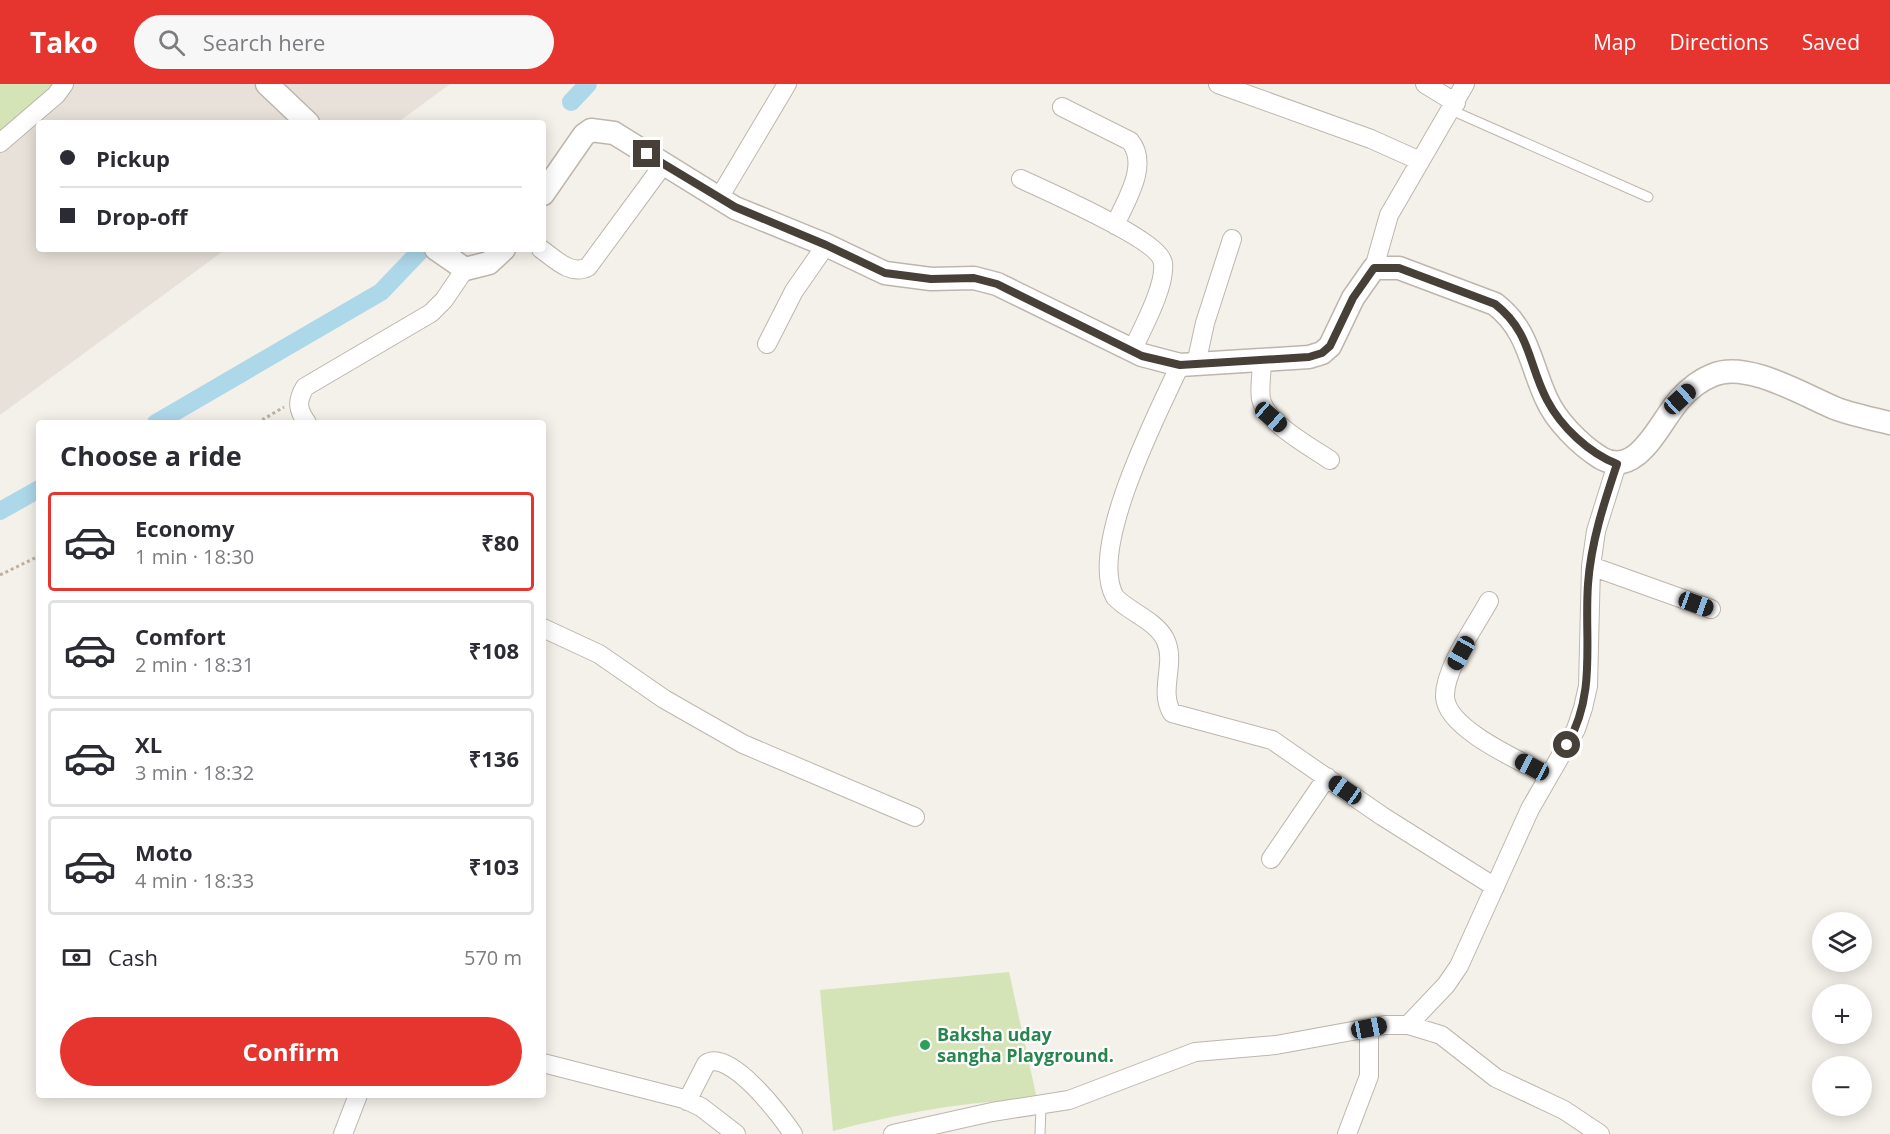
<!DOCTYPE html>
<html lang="en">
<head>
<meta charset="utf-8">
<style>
  body { margin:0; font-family:"Open Sans",sans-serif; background:#f7f7f7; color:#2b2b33; height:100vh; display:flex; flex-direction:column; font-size:22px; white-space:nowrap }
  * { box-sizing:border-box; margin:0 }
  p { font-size:20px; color:#7c7c81 }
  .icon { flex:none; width:33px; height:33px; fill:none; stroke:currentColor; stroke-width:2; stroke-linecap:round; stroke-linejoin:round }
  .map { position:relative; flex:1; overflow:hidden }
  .side { position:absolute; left:36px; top:336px; width:510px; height:678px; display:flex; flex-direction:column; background:#fff; border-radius:6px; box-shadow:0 3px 15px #0003 }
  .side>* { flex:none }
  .top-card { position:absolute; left:36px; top:36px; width:510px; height:132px; border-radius:6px; box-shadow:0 3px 15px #0003; display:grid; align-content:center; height:132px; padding:0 24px; background:#fff }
  .buttons { position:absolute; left:1812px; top:828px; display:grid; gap:12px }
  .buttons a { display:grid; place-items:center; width:60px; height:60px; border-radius:50%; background:#fff; box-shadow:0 3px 15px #0003; font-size:30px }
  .end { position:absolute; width:27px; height:27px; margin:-14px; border:8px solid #474039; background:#fff; box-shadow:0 0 0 3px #fff }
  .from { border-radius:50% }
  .car { position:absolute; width:18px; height:36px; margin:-18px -9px; border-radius:8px; box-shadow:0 0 4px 2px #0007; background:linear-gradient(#222 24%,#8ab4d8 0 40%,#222 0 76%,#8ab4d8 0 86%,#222 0) }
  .top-card b { display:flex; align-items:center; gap:21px; height:57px; font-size:22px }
  .top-card b+b { border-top:2px solid #e1e1e2 }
  .top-card i { width:15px; height:15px; background:#2b2b33 }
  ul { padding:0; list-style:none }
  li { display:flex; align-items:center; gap:18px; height:99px; margin:0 12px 9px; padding:0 12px; border:3px solid #e1e1e2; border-radius:6px }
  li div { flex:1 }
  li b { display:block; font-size:22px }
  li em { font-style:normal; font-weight:700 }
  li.on { border-color:#e6342f }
  li>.icon { width:54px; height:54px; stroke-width:1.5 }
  h2 { padding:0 24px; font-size:27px; line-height:72px }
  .pay { display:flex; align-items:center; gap:15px; height:66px; padding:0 24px; font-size:22px }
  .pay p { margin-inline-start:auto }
  .action { display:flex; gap:12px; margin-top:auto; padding:12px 24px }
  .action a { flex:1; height:69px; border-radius:36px; background:#e6342f; color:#fff; font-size:24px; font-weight:700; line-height:69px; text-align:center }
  header { display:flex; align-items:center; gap:36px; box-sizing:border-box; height:84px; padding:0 30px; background:#e6342f; color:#fff }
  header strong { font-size:28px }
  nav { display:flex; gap:33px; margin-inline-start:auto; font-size:21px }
  .search { width:420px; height:54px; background:#f7f7f7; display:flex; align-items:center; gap:15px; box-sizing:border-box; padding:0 21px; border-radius:33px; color:#7c7c81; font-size:22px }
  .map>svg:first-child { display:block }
  .residential { fill:#e7e1d9 }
  .green { fill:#d5e4b7 }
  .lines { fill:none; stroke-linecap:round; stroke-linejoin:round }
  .canal { stroke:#add8ea; stroke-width:18 }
  .service-casing { stroke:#beb6ad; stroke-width:11 }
  .minor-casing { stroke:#beb6ad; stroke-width:20 }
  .tertiary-casing { stroke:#beb6ad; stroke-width:25 }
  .path { stroke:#bfb0a0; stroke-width:3; stroke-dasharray:3 3; stroke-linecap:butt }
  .service { stroke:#fff; stroke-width:9 }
  .minor { stroke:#fff; stroke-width:18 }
  .tertiary { stroke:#fff; stroke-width:22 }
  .route { stroke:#474039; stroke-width:8 }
  .leisure-dot { fill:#2e9e5b; stroke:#fff; stroke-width:2 }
  .labels { text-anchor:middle; stroke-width:4.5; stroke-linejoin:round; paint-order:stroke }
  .leisure-label { font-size:18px; font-weight:bold; fill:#27864d; stroke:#fff; text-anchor:start }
</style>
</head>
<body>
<header>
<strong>Tako</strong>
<div class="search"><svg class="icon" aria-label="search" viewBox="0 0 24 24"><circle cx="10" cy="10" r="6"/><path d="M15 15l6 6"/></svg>Search here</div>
<nav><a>Map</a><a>Directions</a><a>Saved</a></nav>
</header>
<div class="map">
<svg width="1890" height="1050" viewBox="0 0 1890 1050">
  <rect width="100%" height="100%" fill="#f4f0ea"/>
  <path class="residential" d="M 0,0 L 450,0 L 397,39 L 39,39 L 39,165 L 226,165 L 0,331 Z"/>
  <path class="green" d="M 0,0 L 63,0 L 0,59 Z
    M 1009,888 L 1037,1015 C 967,1017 901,1029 833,1047 L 820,906 Z"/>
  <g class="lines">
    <path class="canal" d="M 571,18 L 588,0
      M 156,339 L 381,208 L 422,165
      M 0,427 L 39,405"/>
    <g class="service-casing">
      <path id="service" d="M 1451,26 L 1648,113
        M 1040,1050 L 1041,1023"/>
    </g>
    <g class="minor-casing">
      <path id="minor" d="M 1218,0 L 1371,55 L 1420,77
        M 1425,0 L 1456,19
        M 1062,23 L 1130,57 C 1150,81 1125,118 1115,141
        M 0,59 L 56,11 L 64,0
        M 1021,95 C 1046,107 1160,156 1163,179 C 1166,202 1142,245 1132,267
        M 719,114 L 787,0
        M 541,165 C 555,175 571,192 588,183 L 663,81
        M 1374,184 L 1389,131 L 1465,0
        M 767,260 L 794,207 L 826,161
        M 1262,277 C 1262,289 1259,303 1261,315 C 1266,339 1311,363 1330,376
        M 1196,280 L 1205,239 L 1232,155
        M 1180,281 C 1158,329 1087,465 1115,513 C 1129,528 1155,536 1165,555 C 1177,579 1158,606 1172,629 L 1272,656 L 1382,732 L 1495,803
        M 307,339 C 298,326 296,318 305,303 L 431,229 L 444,216 L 465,185
        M 1591,482 L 1711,525
        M 1489,517 C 1476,541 1444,585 1445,613 C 1447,646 1523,678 1549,692
        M 543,544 L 599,570 L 664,615 L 743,660 L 915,733
        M 1271,775 L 1327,693
        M 1408,941 L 1446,901 L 1459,882 L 1530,725 L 1576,645 L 1583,624 L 1588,602 L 1591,482 L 1596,447 L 1617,380
        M 543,979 L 684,1015 L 701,1023 L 736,1050
        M 687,1017 L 706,980 C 729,963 782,1033 793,1050
        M 343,1050 L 358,1011
        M 893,1050 L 992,1028 L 1069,1016 L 1195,968 L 1276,961 L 1385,941 L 1408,941 L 1441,951 L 1496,994 L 1564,1026 L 1600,1050
        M 1347,1050 L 1369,992 L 1369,944"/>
    </g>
    <g class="tertiary-casing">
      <path id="tertiary" d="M 267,0 L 308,39
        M 543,110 L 584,51 L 591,46 L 614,49 L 735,124 L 826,161 L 885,189 L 931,195 L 974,194 L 997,200 L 1142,271 L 1180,281 L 1196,280 L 1309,273 L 1322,269 L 1330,262 L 1353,214 L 1374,184 L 1399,184 L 1495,220 C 1528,245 1530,279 1546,314 C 1556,337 1580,361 1601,374 C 1638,395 1660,337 1680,315 C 1689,305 1700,296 1713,291 C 1747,276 1805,312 1837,325 C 1854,331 1873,335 1890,339
        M 436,165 L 465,185 L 489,179 L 504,165"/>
    </g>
    <path class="path" d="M 257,339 L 284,323
      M 0,491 L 39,472"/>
    <use href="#service" class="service"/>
    <use href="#minor" class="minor"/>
    <use href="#tertiary" class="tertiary"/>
  </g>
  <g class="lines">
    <path class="route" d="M 647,70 L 735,123 L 826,161 L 885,189 L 931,195 L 974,194 L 997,200 L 1142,272 L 1180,281 L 1196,280 L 1309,273 L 1322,269 L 1330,262 L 1353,214 L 1374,184 L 1399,184 L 1495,220 C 1531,248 1528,280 1547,316 C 1561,343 1589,369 1617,380 C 1604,419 1591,458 1588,500 C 1584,557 1597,608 1567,661"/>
  </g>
  <circle class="leisure-dot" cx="925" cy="961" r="6"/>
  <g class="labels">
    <g class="leisure-label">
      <text x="937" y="957">Baksha uday<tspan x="937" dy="21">sangha Playground.</tspan></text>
    </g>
  </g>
</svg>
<div class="buttons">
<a><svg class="icon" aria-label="layers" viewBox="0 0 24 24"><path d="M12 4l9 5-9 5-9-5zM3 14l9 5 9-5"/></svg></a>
<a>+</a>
<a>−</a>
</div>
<i class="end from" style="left:1567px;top:661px"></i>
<i class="end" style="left:647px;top:70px"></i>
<i class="car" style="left:1680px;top:315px;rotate:48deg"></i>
<i class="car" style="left:1271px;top:333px;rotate:131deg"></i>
<i class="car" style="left:1696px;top:520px;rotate:110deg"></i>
<i class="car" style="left:1461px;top:569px;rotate:209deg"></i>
<i class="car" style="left:1532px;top:683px;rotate:298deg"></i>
<i class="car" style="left:1345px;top:706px;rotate:305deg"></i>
<i class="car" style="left:1369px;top:944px;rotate:79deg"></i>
<div class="top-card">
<b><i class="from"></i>Pickup</b>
<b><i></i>Drop-off</b>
</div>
<section class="side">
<h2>Choose a ride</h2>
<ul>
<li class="on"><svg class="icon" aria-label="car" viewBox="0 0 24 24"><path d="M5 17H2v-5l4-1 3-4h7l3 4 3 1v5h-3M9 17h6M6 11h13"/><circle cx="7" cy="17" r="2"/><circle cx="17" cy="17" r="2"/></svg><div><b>Economy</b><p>1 min · 18:30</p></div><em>₹80</em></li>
<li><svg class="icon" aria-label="car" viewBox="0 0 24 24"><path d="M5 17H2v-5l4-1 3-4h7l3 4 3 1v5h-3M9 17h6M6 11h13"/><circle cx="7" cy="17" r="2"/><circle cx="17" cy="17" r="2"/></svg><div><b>Comfort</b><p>2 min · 18:31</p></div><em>₹108</em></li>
<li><svg class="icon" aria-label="car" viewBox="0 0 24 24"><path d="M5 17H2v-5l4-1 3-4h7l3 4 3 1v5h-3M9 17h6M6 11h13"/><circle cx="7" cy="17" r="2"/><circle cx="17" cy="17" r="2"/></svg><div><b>XL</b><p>3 min · 18:32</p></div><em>₹136</em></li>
<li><svg class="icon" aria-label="car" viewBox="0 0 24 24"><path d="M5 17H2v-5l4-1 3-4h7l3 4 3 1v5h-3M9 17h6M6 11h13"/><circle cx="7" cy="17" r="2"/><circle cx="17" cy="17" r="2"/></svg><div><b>Moto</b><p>4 min · 18:33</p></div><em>₹103</em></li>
</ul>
<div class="pay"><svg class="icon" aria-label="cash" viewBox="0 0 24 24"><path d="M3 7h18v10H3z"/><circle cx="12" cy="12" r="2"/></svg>Cash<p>570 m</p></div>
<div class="action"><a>Confirm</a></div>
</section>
</div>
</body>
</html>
